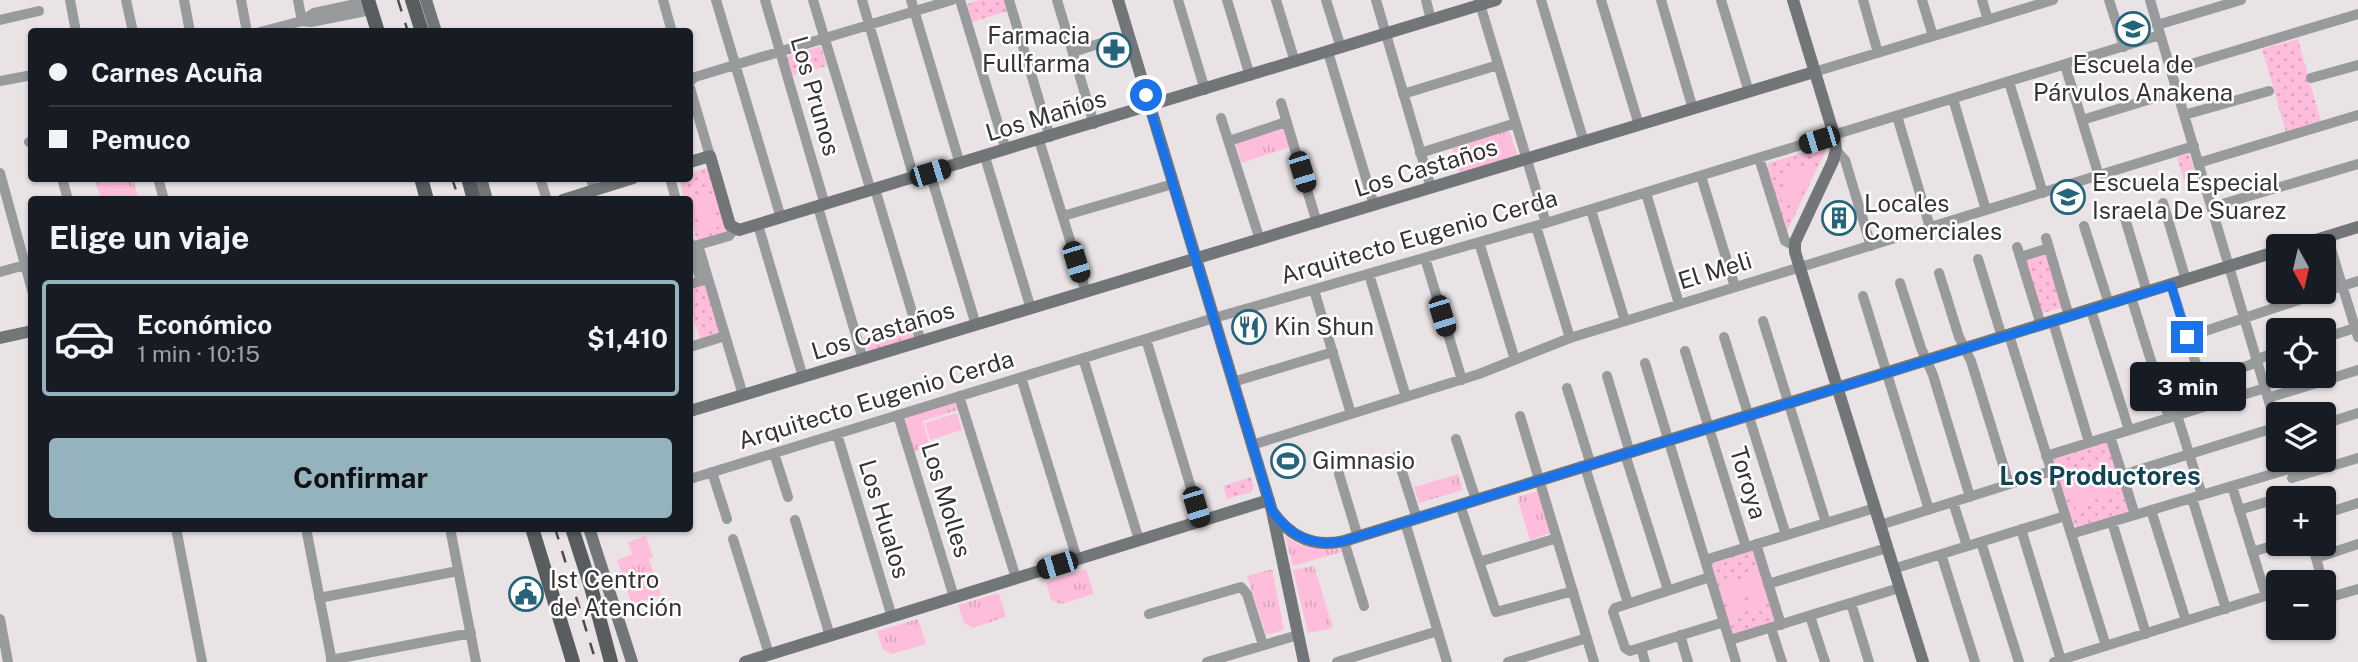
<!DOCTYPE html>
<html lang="es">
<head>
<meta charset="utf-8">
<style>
  body { margin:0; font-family:"Public Sans",sans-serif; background:#20242c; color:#f1f3f6; height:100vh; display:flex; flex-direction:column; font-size:26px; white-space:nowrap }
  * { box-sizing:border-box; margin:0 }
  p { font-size:23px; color:#9ea1a6 }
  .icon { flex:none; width:38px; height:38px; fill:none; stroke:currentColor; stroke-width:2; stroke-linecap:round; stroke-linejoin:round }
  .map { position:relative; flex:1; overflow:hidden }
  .side { position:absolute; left:28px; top:196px; width:665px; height:336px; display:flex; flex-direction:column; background:#171b24; border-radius:7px; box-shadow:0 2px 5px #0004 }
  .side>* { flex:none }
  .hud { position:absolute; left:28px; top:28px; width:665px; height:154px; border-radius:7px; box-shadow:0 2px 5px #0004; display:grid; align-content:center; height:154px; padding:0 21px; background:#171b24 }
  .needle { width:46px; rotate:172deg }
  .fabs { position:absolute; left:2266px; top:234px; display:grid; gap:14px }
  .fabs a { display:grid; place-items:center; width:70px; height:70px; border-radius:7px; background:#171b24; box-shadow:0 2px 5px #0004; font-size:35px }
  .end { position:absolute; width:32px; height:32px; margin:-16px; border:9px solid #1a73e8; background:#fff; box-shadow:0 0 0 4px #fff }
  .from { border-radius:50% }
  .bubble { position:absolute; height:49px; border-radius:7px; background:#171b24; box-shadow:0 2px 5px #0004; font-size:23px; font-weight:700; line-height:49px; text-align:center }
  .car { position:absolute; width:21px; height:42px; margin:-21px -10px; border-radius:9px; box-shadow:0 0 5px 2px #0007; background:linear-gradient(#222 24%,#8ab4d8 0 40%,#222 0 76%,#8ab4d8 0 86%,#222 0) }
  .hud b { display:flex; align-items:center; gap:24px; height:66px; font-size:26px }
  .hud b+b { border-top:2px solid #363941 }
  .hud i { width:18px; height:18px; background:#f1f3f6 }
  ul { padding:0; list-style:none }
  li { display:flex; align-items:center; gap:21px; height:116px; margin:0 14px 10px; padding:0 7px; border:4px solid #363941; border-radius:7px }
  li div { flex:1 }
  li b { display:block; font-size:26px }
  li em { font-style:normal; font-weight:700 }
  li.current { border-color:#95b3be }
  li>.icon { width:63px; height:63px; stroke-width:1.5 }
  h2 { padding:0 21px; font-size:32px; line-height:84px }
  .cta { display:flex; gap:14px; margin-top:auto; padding:14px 21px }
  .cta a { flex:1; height:80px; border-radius:7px; background:#95b3be; color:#111; font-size:28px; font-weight:700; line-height:80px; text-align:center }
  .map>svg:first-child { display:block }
  .grass { fill:url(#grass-tufts) }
  .park { fill:url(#park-dots) }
  .pitch { fill:#febedb }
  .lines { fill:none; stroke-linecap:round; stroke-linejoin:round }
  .street { stroke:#989a9b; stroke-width:10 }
  .secondary { stroke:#737678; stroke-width:12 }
  .primary { stroke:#595d5f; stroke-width:14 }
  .rail { stroke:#4e4b4c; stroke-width:2.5; stroke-dasharray:12 12; stroke-linecap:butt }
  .route { stroke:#1a73e8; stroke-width:9 }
  .labels { text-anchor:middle; stroke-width:5; stroke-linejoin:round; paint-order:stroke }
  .poi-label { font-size:24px; fill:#363334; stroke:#fff; text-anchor:start }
  .street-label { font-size:24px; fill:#363334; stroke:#fff }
  .neighbourhood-label { font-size:26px; font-weight:bold; fill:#104455; stroke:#fff }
</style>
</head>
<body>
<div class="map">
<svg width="2358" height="662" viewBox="0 0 2358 662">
  <defs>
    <pattern id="grass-tufts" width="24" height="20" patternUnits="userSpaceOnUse" patternTransform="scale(1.75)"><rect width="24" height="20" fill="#febedb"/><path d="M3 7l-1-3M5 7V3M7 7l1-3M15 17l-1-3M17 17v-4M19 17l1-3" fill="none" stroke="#daa4bd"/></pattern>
    <pattern id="park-dots" width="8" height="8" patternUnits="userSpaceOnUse" patternTransform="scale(1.75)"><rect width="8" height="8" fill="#febedb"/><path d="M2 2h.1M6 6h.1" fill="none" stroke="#daa4bd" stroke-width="1.8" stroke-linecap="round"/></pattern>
  </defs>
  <rect width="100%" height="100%" fill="#e9e3e5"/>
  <path class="grass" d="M 1284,127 L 1291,147 L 1241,163 L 1235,142 Z
    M 1509,130 L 1518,157 L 1460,175 L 1452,148 Z
    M 95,179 L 133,179 L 139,199 L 101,199 Z
    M 956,402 L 958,410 L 923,421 L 930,447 L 914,452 L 904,418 Z
    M 1458,474 L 1463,490 L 1419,503 L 1414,487 Z
    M 1538,491 L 1551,533 L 1530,540 L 1517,497 Z
    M 646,536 L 653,557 L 649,559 L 661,595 L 632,605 L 617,560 L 632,554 L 628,542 Z
    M 1285,536 C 1300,549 1320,549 1338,546 L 1341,552 L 1293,566 Z
    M 1314,566 L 1333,628 L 1308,633 L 1293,570 Z
    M 1086,569 L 1094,594 L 1061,604 L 1051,600 L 1046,582 Z
    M 1272,569 L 1284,630 L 1266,635 L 1247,576 Z
    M 999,593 L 1006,617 L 973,628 L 964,623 L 958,605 Z
    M 918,619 L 926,644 L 892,654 L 883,650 L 877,631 Z"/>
  <path class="park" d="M 979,0 L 1004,0 L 1008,11 L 972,22 L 967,4 Z
    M 2298,39 L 2321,122 L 2286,132 L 2262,49 Z
    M 821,46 L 827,66 L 790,76 L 784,57 Z
    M 1822,147 L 1826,150 L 1787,231 L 1785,230 L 1766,168 L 1769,163 Z
    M 2189,153 L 2196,176 L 2184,180 L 2177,157 Z
    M 710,167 L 728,232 L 697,241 L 690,214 L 690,200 L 685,199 L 679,179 L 690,178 L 690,173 Z
    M 2047,253 L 2063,307 L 2040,314 L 2024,260 Z
    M 703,284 L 707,285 L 721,332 L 700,339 L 690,305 L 690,288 Z
    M 910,323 L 915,337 L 868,352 L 863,337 Z
    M 2104,440 L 2109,442 L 2130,509 L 2128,512 L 2078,527 L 2072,524 L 2053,461 L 2056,455 Z
    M 1251,477 L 1254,486 L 1251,492 L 1227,499 L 1223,486 Z
    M 1754,548 L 1777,622 L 1733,635 L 1710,561 Z"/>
  <path class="pitch" d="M 1794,163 L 1812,171 L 1796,206 L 1778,198 Z
    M 709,196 L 718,227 L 702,232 L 692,201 Z
    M 957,413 L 962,430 L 930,440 L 925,423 Z
    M 2107,462 L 2118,496 L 2099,501 L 2088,468 Z
    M 2083,469 L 2094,503 L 2076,509 L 2065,475 Z
    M 1758,569 L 1770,603 L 1752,609 L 1740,575 Z
    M 1737,575 L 1748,610 L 1731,616 L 1719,581 Z"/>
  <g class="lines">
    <path class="street" d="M 70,0 L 76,32
      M 126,0 L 133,32
      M 184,0 L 190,32
      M 241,0 L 247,32
      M 298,0 L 302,21
      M 663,0 L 672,32
      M 716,0 L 781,218
      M 765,0 L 825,205
      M 813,0 L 871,191
      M 862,0 L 914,178
      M 911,0 L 960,164
      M 960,0 L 1006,150
      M 1009,0 L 1050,137
      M 1057,0 L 1094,124
      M 1178,0 L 1205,90
      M 1227,0 L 1250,76
      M 1276,0 L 1295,62
      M 1326,0 L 1341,48
      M 1376,0 L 1431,188
      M 1426,0 L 1431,20
      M 1541,0 L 1584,142
      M 1601,0 L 1639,125
      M 1661,0 L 1693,109
      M 1721,0 L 1749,92
      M 1863,0 L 1878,53
      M 1922,0 L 1933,36
      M 1982,0 L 1988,20
      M 2109,0 L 2124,47
      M 2150,0 L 2278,432
      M 1479,1 L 1546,223
      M 0,20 L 39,11
      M 302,21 L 314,13 L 369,1
      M 2157,25 L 2241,0
      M 260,32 L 302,21 L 311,22 L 371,10
      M 1073,52 L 1114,39
      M 1328,52 L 1374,205
      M 2065,65 L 2099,176
      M 2171,70 L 2358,14
      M 1814,72 L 2053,0
      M 2311,78 L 2358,65
      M 0,81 L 32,75
      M 690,81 L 695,77 L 952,0
      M 2009,82 L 2043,193
      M 690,88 L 710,156
      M 1403,94 L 1498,65
      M 1953,99 L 1986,210
      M 1281,103 L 1317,223
      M 2184,115 L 2269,91
      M 1897,116 L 1930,227
      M 1221,118 L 1260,240
      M 2082,120 L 2177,91
      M 1039,140 L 1086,292
      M 1229,141 L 1286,122
      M 29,142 L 32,141
      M 1836,150 L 1845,160 L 1871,246
      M 1420,153 L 1516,123
      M 985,157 L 1031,309
      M 1759,158 L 1785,241 L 1794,246
      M 2198,163 L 2358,115
      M 0,173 L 32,290
      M 930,173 L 976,325
      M 1701,176 L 1735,287
      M 62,178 L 68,200
      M 158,178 L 164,200
      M 540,178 L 547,200
      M 591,178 L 594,190
      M 670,178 L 676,200
      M 875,189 L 921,342
      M 1646,193 L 1679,304
      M 2163,203 L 2186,280
      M 818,207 L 863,359
      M 2212,207 L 2358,164
      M 1591,210 L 1625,321
      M 2124,215 L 2147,292
      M 1063,216 L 1173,184
      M 758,225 L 803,377
      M 1536,226 L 1570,338
      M 2084,226 L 2109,304
      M 2327,236 L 2358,337
      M 2046,238 L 2069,316
      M 1479,242 L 1515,360
      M 690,243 L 701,281
      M 698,245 L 743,395
      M 691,247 L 729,236 L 734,229
      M 2017,247 L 2041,325
      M 2020,257 L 2049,248
      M 1425,258 L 1462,380
      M 1978,259 L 2002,337
      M 0,272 L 25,265
      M 1939,273 L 1959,337 L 1971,361 L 2009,484
      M 1369,274 L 1406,397
      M 1900,283 L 1921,348 L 1933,375 L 1970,497
      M 690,284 L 708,279
      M 2171,285 L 2209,405
      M 1314,290 L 1351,414
      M 2324,292 L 2358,281
      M 1863,296 L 1929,510
      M 2131,297 L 2169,418
      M 2091,310 L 2129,430
      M 1763,321 L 1826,523
      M 2053,322 L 2089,442
      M 2009,335 L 2106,646
      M 1724,337 L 1786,535
      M 2187,337 L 2323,292
      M 2324,338 L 2358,327
      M 1146,339 L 1201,521
      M 690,347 L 725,336
      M 1685,351 L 1746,547
      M 1083,358 L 1139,540
      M 1645,363 L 1736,662
      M 1607,376 L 1630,453
      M 1021,377 L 1077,559
      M 2201,380 L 2250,365 L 2263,357 L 2278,352
      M 1233,382 L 1333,352
      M 1567,388 L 1591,465
      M 959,396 L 1016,578
      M 2268,398 L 2358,370
      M 898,415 L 954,597
      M 2177,415 L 2202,495
      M 1520,416 L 1594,662
      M 2324,424 L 2358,413
      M 837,434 L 892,617
      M 2110,436 L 2135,515
      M 1456,439 L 1476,500
      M 1252,445 L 1479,374 L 1570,338 L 2194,146
      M 774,453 L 788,497
      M 1625,454 L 1668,590
      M 1397,456 L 1417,519
      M 2046,456 L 2265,388
      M 1585,467 L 1628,603
      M 712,472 L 727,519
      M 1339,474 L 1358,537
      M 2122,475 L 2277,427
      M 2292,478 L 2358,458
      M 690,479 L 1214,318 L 1546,223 L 2160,35
      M 2232,486 L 2266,596
      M 2192,498 L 2226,609
      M 1953,502 L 1967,546
      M 1460,505 L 1496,612 L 1573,591
      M 2151,510 L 2186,621
      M 2239,510 L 2296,493
      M 2324,514 L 2358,503
      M 795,520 L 830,636
      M 1405,522 L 1447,662
      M 2112,522 L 2146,634
      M 1880,525 L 2051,471
      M 176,528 L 202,662
      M 306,528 L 332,662
      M 450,528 L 476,662
      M 2021,529 L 2061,660
      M 2071,534 L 2289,469
      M 733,539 L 769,654
      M 1344,541 L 1364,606
      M 1981,542 L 2019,662
      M 1756,544 L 1781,625
      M 2312,544 L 2323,583
      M 2252,552 L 2278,544
      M 1941,554 L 1975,662
      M 2316,558 L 2358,544
      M 1705,560 L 1875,508
      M 1479,562 L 1557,538
      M 1893,569 L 2065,516
      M 1710,577 L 1615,608 L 1613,612 L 1625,648 L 1630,651 L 1724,622
      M 2309,583 L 2322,579
      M 1768,584 L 1887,548
      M 319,598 L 458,571
      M 2324,599 L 2358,589
      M 1851,603 L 1869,662
      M 1149,614 L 1241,587 L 1247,594 L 1263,645
      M 1810,616 L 1825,662
      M 0,619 L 8,662
      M 1771,628 L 1782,662
      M 1680,635 L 1688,662
      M 1730,640 L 1899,588
      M 1641,648 L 1645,662
      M 331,660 L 471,633
      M 1207,662 L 1298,635
      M 1337,662 L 1438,631
      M 1508,662 L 1587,638
      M 2054,662 L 2278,592"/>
    <path class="secondary" d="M 426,0 L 436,32
      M 1118,0 L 1272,511 L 1304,662
      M 1793,0 L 1834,135 L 1836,150 L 1833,161 L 1795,242 L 1795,252 L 1923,662
      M 690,162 L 710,156 L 730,225 L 739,230 L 1496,0
      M 481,178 L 487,200
      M 563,200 L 633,178
      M 2293,247 L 2358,227
      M 0,338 L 32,331
      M 690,411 L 1814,72
      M 1272,511 C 1290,537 1313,548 1344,541 L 2278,251
      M 589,528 L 632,662
      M 745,662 L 1269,500"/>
    <path class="primary" d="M 368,0 L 378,32
      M 412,0 L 422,32
      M 421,178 L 427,200
      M 468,178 L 474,200
      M 532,528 L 573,662
      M 572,528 L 591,587 L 611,662"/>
    <path class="rail" d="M 398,0 L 408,32
      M 452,178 L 459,200
      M 555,528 L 596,662"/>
  </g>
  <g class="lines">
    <path class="route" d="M 1146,95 L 1272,511 C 1290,536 1313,548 1344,541 L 2171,285 L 2187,337"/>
  </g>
  <defs>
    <g id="school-ring" transform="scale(1.75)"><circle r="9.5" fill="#fff" stroke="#25647a" stroke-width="1.5"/><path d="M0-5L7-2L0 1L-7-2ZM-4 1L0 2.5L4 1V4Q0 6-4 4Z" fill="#25647a"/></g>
    <g id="pharmacy-ring" transform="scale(1.75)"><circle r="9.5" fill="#fff" stroke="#25647a" stroke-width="1.5"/><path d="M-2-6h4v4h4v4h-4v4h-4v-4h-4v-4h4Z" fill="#25647a"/></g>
    <g id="building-ring" transform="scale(1.75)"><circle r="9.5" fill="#fff" stroke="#25647a" stroke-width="1.5"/><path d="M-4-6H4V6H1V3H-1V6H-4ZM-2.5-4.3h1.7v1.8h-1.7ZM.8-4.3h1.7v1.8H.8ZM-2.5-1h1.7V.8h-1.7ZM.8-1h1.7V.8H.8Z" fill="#25647a"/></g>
    <g id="restaurant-ring" transform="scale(1.75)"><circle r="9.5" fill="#fff" stroke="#25647a" stroke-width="1.5"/><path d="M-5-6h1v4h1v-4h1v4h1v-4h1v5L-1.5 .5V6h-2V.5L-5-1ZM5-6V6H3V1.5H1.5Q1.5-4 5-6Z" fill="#25647a"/></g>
    <g id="stadium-ring" transform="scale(1.75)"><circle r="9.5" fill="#fff" stroke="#25647a" stroke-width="1.5"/><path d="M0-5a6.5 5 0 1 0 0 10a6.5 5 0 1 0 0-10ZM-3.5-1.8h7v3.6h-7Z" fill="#25647a"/></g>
    <g id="civic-ring" transform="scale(1.75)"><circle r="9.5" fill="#fff" stroke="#25647a" stroke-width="1.5"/><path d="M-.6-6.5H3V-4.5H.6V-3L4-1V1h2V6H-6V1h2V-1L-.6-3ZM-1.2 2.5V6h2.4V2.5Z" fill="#25647a"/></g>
  </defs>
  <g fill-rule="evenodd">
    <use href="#school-ring" x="2133" y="29"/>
    <use href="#pharmacy-ring" x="1114" y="50"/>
    <use href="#school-ring" x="2068" y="197"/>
    <use href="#building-ring" x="1839" y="218"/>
    <use href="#restaurant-ring" x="1249" y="327"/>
    <use href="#stadium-ring" x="1288" y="461"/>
    <use href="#civic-ring" x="526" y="594"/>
  </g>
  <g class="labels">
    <g class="poi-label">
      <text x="1090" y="44" text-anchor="end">Farmacia<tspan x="1090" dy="28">Fullfarma</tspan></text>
      <text x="2133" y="73" text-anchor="middle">Escuela de<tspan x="2133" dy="28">Párvulos Anakena</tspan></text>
      <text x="2092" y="191">Escuela Especial<tspan x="2092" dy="28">Israela De Suarez</tspan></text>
      <text x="1864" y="212">Locales<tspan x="1864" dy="28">Comerciales</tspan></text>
      <text x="1274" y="335">Kin Shun</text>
      <text x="1312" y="469">Gimnasio</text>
      <text x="550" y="588">Ist Centro<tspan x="550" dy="28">de Atención</tspan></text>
    </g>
    <g class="street-label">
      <text transform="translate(815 96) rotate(74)" y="8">Los Prunos</text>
      <text transform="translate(1046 116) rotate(-17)" y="8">Los Mañíos</text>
      <text transform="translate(1426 168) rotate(-17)" y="8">Los Castaños</text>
      <text transform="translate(1419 237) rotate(-16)" y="8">Arquitecto Eugenio Cerda</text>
      <text transform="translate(1715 271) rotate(-17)" y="8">El Meli</text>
      <text transform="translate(883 331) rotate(-17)" y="8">Los Castaños</text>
      <text transform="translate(876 400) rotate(-17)" y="8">Arquitecto Eugenio Cerda</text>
      <text transform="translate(1748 483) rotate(73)" y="8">Toroya</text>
      <text transform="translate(946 500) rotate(73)" y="8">Los Molles</text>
      <text transform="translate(884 519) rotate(73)" y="8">Los Hualos</text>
    </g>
    <g class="neighbourhood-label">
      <text x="2100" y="485">Los Productores</text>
    </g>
  </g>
</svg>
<div class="fabs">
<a><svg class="needle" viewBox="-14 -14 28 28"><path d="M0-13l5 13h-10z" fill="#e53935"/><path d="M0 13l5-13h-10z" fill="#9ea1a6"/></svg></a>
<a><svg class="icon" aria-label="locate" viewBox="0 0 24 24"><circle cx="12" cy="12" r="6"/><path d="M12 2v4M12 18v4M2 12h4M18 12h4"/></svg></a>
<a><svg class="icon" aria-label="layers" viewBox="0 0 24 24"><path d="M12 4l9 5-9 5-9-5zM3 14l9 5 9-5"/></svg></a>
<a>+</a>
<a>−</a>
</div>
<i class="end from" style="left:1146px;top:95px"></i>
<i class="end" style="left:2187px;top:337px"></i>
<div class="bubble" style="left:2130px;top:362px;width:116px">3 min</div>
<i class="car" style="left:1819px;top:140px;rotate:253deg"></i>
<i class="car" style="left:1302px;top:172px;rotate:163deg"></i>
<i class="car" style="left:930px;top:173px;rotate:73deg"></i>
<i class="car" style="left:1076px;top:262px;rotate:163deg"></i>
<i class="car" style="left:1442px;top:316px;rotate:163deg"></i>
<i class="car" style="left:1196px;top:507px;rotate:163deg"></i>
<i class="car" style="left:1057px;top:565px;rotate:253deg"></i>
<div class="hud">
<b><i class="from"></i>Carnes Acuña</b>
<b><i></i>Pemuco</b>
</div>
<section class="side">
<h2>Elige un viaje</h2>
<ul>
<li class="current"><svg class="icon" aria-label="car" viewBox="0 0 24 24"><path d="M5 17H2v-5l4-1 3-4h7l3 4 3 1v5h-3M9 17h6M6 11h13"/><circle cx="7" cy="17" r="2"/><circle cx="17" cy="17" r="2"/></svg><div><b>Económico</b><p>1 min · 10:15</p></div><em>$1,410</em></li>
</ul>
<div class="cta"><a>Confirmar</a></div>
</section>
</div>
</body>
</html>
